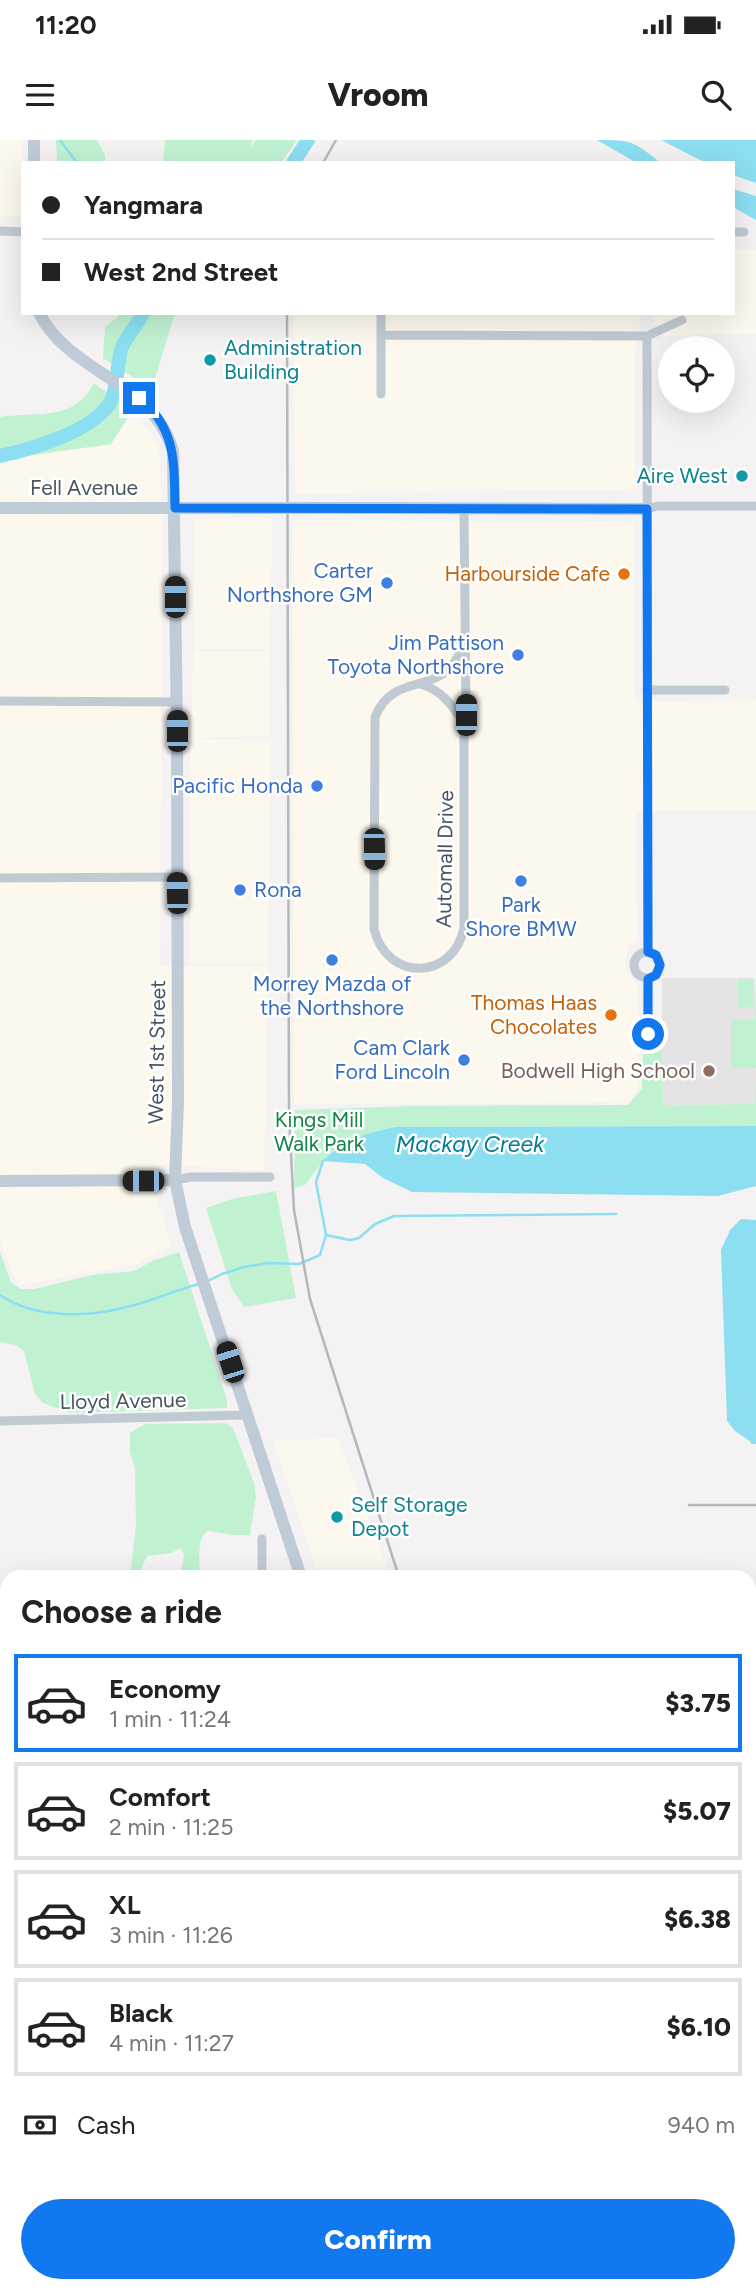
<!DOCTYPE html>
<html lang="en">
<head>
<meta charset="utf-8">
<style>
  body { margin:0; font-family:Figtree,sans-serif; background:#f2f2f2; color:#222; height:100vh; display:flex; flex-direction:column; font-size:26px; white-space:nowrap }
  * { box-sizing:border-box; margin:0 }
  p { font-size:23px; color:#767676 }
  .icon { flex:none; width:38px; height:38px; fill:none; stroke:currentColor; stroke-width:2; stroke-linecap:round; stroke-linejoin:round }
  .map { position:relative; flex:1; overflow:hidden }
  .drawer { position:absolute; left:0px; top:1430px; width:756px; height:723px; display:flex; flex-direction:column; background:#fff; border-radius:21px 21px 0 0; box-shadow:0 7px 28px #0002 }
  .drawer>* { flex:none }
  .top-card { position:absolute; left:21px; top:21px; width:714px; height:154px; border-radius:0px; box-shadow:0 7px 28px #0002; display:grid; align-content:center; height:154px; padding:0 21px; background:#fff }
  .tools { position:absolute; left:658px; top:196px; display:grid; gap:14px }
  .tools a { display:grid; place-items:center; width:77px; height:77px; border-radius:50%; background:#fff; box-shadow:0 7px 28px #0002; font-size:35px }
  .end { position:absolute; width:32px; height:32px; margin:-16px; border:9px solid #1178f0; background:#fff; box-shadow:0 0 0 4px #fff }
  .from { border-radius:50% }
  .car { position:absolute; width:21px; height:42px; margin:-21px -10px; border-radius:9px; box-shadow:0 0 5px 2px #0007; background:linear-gradient(#222 24%,#8ab4d8 0 40%,#222 0 76%,#8ab4d8 0 86%,#222 0) }
  .top-card b { display:flex; align-items:center; gap:24px; height:66px; font-size:26px }
  .top-card b+b { border-top:2px solid #e0e0e0 }
  .top-card i { width:18px; height:18px; background:#222 }
  ul { padding:0; list-style:none }
  li { display:flex; align-items:center; gap:21px; height:98px; margin:0 14px 10px; padding:0 7px; border:4px solid #e0e0e0; border-radius:0px }
  li div { flex:1 }
  li b { display:block; font-size:26px }
  li em { font-style:normal; font-weight:800 }
  li.current { border-color:#1178f0 }
  li>.icon { width:63px; height:63px; stroke-width:1.5 }
  h2 { padding:0 21px; font-size:32px; line-height:84px }
  .pay { display:flex; align-items:center; gap:18px; height:77px; padding:0 21px; font-size:26px }
  .pay p { margin-inline-start:auto }
  .action { display:flex; gap:14px; margin-top:auto; padding:14px 21px }
  .action a { flex:1; height:80px; border-radius:42px; background:#1178f0; color:#fff; font-size:28px; font-weight:800; line-height:80px; text-align:center }
  .status { display:flex; justify-content:space-between; align-items:center; height:49px; padding:0 35px; background:#fff; direction:ltr }
  .status svg { height:19px; fill:currentColor }
  header { display:flex; justify-content:space-between; align-items:center; height:91px; padding:0 21px; background:#fff; font-size:32px; font-weight:800 }
  .map>svg:first-child { display:block }
  .commercial { fill:#fdf8ed }
  .education { fill:#e5e3e4 }
  .green { fill:#c0f2d2 }
  .water { fill:#8bdff1 }
  .pier { fill:#f4f2f2 }
  .lines { fill:none; stroke-linecap:round; stroke-linejoin:round }
  .stream { stroke:#8bdff1; stroke-width:2.5 }
  .river { stroke:#8bdff1; stroke-width:14 }
  .street { stroke:#bfcad2; stroke-width:9 }
  .secondary { stroke:#bfcbd6; stroke-width:12 }
  .rail { stroke:#b4b7bd; stroke-width:2.5 }
  .secondary-bridge { stroke:#bfcbd6; stroke-width:12 }
  .route { stroke:#1178f0; stroke-width:9 }
  .culture-dot { fill:#0f9aa8; stroke:#fff; stroke-width:2.5 }
  .food-dot { fill:#e8710a; stroke:#fff; stroke-width:2.5 }
  .shop-dot { fill:#3f7fe0; stroke:#fff; stroke-width:2.5 }
  .education-dot { fill:#8d6e63; stroke:#fff; stroke-width:2.5 }
  .labels { text-anchor:middle; stroke-width:5; stroke-linejoin:round; paint-order:stroke }
  .culture-label { font-size:21px; fill:#0d838f; stroke:#fff; text-anchor:start }
  .street-label { font-size:21px; fill:#485661; stroke:#fff }
  .shop-label { font-size:21px; fill:#366cbe; stroke:#fff; text-anchor:end }
  .food-label { font-size:21px; fill:#c56008; stroke:#fff; text-anchor:end }
  .education-label { font-size:21px; fill:#785e54; stroke:#fff; text-anchor:end }
  .park-label { font-size:21px; fill:#138347; stroke:#fff }
  .water-label { font-size:23px; font-style:italic; fill:#077c97; stroke:#fff }
</style>
</head>
<body>
<div class="status"><b>11:20</b><svg viewBox="0 0 49 12"><path d="M0 12V9h3v3zM5 12V6h3v6zM10 12V3h3v9zM15 12V0h3v12zM26 1h20v11H26zM47 4h2v5h-2z"/></svg></div>
<header><svg class="icon" aria-label="menu" viewBox="0 0 24 24"><path d="M4 6h16M4 12h16M4 18h16"/></svg>Vroom<svg class="icon" aria-label="search" viewBox="0 0 24 24"><circle cx="10" cy="10" r="6"/><path d="M15 15l6 6"/></svg></header>
<div class="map">
<svg width="756" height="2151" viewBox="0 0 756 2151">
  <rect width="100%" height="100%" fill="#f4f2f2"/>
  <path class="commercial" d="M 0,0 L 22,0 L 23,77 L 0,76 Z
    M 733,109 L 756,110 L 756,193 L 664,196 L 648,173 L 733,173 Z
    M 293,173 L 641,173 L 635,212 L 635,349 L 295,354 Z
    M 134,271 L 159,306 L 162,380 L 160,826 L 268,826 L 264,1031 L 162,1024 L 155,1053 L 171,1105 L 137,1124 L 22,1145 L 15,1140 L 0,1100 L 0,320 L 33,313 L 111,305 Z
    M 272,378 L 270,509 L 194,509 L 194,379 Z
    M 293,380 L 634,383 L 635,562 L 756,560 L 756,670 L 636,671 L 637,801 L 630,804 L 625,820 L 626,831 L 637,844 L 639,949 L 628,963 L 294,964 Z
    M 193,511 L 269,511 L 270,596 L 192,598 Z
    M 271,599 L 268,824 L 190,824 L 190,599 Z
    M 338,1298 L 391,1437 L 319,1437 L 273,1301 Z
    M 273,2146 L 386,2146 L 387,2151 L 273,2151 Z"/>
  <path class="education" d="M 662,838 L 755,838 L 756,964 L 662,965 Z"/>
  <path class="green" d="M 56,0 L 97,0 L 105,15 L 105,23 L 57,23 Z
    M 165,0 L 253,0 L 249,8 L 256,0 L 297,0 L 281,23 L 163,23 Z
    M 120,173 L 175,173 L 153,245 L 149,247 L 103,218 L 105,187 L 119,176 Z
    M 94,243 L 132,271 L 111,304 L 0,320 L 0,277 C 36,271 73,283 94,243 Z
    M 756,837 L 756,986 L 397,987 L 336,1008 L 323,1021 L 305,1045 L 294,1048 L 295,970 L 414,966 L 628,965 L 642,949 L 643,898 L 662,897 L 663,965 L 755,964 L 756,928 L 731,928 L 731,880 L 755,880 Z
    M 738,839 L 753,839 L 753,867 L 738,867 Z
    M 276,1051 L 296,1158 L 244,1167 L 232,1149 L 206,1068 L 232,1059 Z
    M 0,1112 L 11,1142 L 21,1149 L 35,1149 L 92,1135 L 134,1131 L 152,1121 L 179,1112 L 227,1260 L 227,1268 L 70,1273 L 43,1263 L 35,1254 L 24,1211 L 15,1205 L 0,1202 Z
    M 225,1283 L 233,1288 L 254,1343 L 256,1357 L 250,1395 L 232,1395 L 208,1391 C 195,1399 201,1423 199,1437 L 180,1437 L 184,1414 L 180,1408 L 172,1413 L 147,1416 L 141,1429 L 142,1437 L 130,1437 L 136,1386 L 135,1329 L 130,1312 L 130,1293 L 145,1284 Z
    M 207,2146 L 252,2146 L 252,2151 L 207,2151 Z"/>
  <path class="water" d="M 597,0 C 632,0 633,1 661,23 L 637,23 Z
    M 661,0 L 756,0 L 756,43 L 733,35 L 733,23 L 706,23 Z
    M 733,49 L 756,56 L 756,80 L 733,67 Z
    M 756,986 L 756,1046 L 718,1056 L 412,1052 L 383,1038 L 365,1024 L 323,1021 C 346,998 366,993 397,987 Z
    M 741,1079 L 756,1080 L 756,1345 L 748,1345 L 751,1302 L 735,1291 L 727,1281 L 721,1110 L 730,1090 Z"/>
  <path class="pier" d="M 747,1304 L 756,1304 L 756,1347 L 747,1347 Z"/>
  <g class="lines">
    <path class="stream" d="M 60,0 L 77,23
      M 326,1095 L 350,1100 L 359,1098 L 375,1084 L 394,1076 L 616,1074
      M 208,1141 L 222,1134 L 244,1127 L 269,1123 L 299,1124 L 320,1115 L 326,1095 L 316,1042 L 323,1021 L 325,1020
      M 0,1155 C 36,1180 91,1177 131,1166 C 154,1160 176,1150 199,1144
      M 749,2031 L 756,2030"/>
    <path class="river" d="M 293,23 L 308,0
      M 0,316 C 32,309 91,292 110,263 C 117,251 117,225 121,210 C 125,197 137,186 143,173"/>
    <path class="street" d="M 0,91 L 23,92
      M 733,92 L 744,92
      M 381,173 L 381,254
      M 381,195 L 647,196 L 682,180
      M 647,196 L 648,812
      M 464,368 L 466,574 L 464,583 L 464,788 C 453,841 387,842 374,789 L 375,577 C 396,526 445,563 464,502
      M 647,369 L 658,366 L 756,366
      M 420,544 C 442,550 452,565 464,583
      M 647,550 L 725,550
      M 0,561 L 177,562
      M 0,738 L 177,737
      M634 825a13 13 0 1 1 26 0a13 13 0 1 1-26 0Z
      M 648,839 L 648,893
      M 175,1040 L 191,1037 L 270,1037
      M 0,1281 L 247,1275
      M 262,1437 L 262,1399
      M 5,1816 L 5,1656 L 7,1650
      M 749,1911 L 756,1912
      M 0,1913 L 7,1913
      M 0,2006 L 7,2006
      M 749,2064 L 756,2069
      M 0,2098 L 7,2098
      M 749,2142 L 756,2136
      M 259,2146 L 259,2151
      M 708,2146 L 728,2149 L 742,2146
      M 102,2151 L 102,2146"/>
    <path class="secondary" d="M 34,23 L 34,0
      M 39,173 C 70,234 153,241 173,311 L 177,591 L 178,962 L 175,1040 L 185,1087 L 301,1437
      M 0,368 L 214,368
      M 378,368 L 647,369
      M 0,1041 L 175,1040
      M 0,1530 L 7,1530
      M 398,2146 L 398,2151"/>
    <path class="rail" d="M 323,23 L 336,0
      M 287,173 L 289,977 L 294,1070 L 310,1159 L 399,1437
      M 689,1365 L 756,1365
      M 564,2146 L 565,2151"/>
    <path class="secondary-bridge" d="M 214,368 L 378,368"/>
  </g>
  <g class="lines">
    <path class="route" d="M 139,258 C 177,288 174,324 175,368 L 647,369 L 648,812 L 656,815 L 660,825 L 656,835 L 648,839 L 648,894"/>
  </g>
  <g class="culture-dot">
    <circle cx="210" cy="220" r="7"/>
    <circle cx="742" cy="336" r="7"/>
    <circle cx="337" cy="1377" r="7"/>
  </g>
  <g class="food-dot">
    <circle cx="624" cy="434" r="7"/>
    <circle cx="611" cy="875" r="7"/>
  </g>
  <g class="shop-dot">
    <circle cx="387" cy="443" r="7"/>
    <circle cx="518" cy="515" r="7"/>
    <circle cx="317" cy="646" r="7"/>
    <circle cx="521" cy="741" r="7"/>
    <circle cx="240" cy="750" r="7"/>
    <circle cx="332" cy="820" r="7"/>
    <circle cx="464" cy="920" r="7"/>
  </g>
  <circle class="education-dot" cx="709" cy="931" r="7"/>
  <g class="labels">
    <g class="culture-label">
      <text x="224" y="215">Administration<tspan x="224" dy="24">Building</tspan></text>
      <text x="728" y="343" text-anchor="end">Aire West</text>
      <text x="351" y="1372">Self Storage<tspan x="351" dy="24">Depot</tspan></text>
    </g>
    <g class="street-label">
      <text x="84" y="355">Fell Avenue</text>
      <text transform="translate(445 719) rotate(-89)" y="7">Automall Drive</text>
      <text transform="translate(157 912) rotate(-89)" y="7">West 1st Street</text>
      <text transform="translate(123 1261) rotate(-1)" y="7">Lloyd Avenue</text>
    </g>
    <g class="shop-label">
      <text x="373" y="438">Carter<tspan x="373" dy="24">Northshore GM</tspan></text>
      <text x="504" y="510">Jim Pattison<tspan x="504" dy="24">Toyota Northshore</tspan></text>
      <text x="303" y="653">Pacific Honda</text>
      <text x="254" y="757" text-anchor="start">Rona</text>
      <text x="521" y="772" text-anchor="middle">Park<tspan x="521" dy="24">Shore BMW</tspan></text>
      <text x="332" y="851" text-anchor="middle">Morrey Mazda of<tspan x="332" dy="24">the Northshore</tspan></text>
      <text x="450" y="915">Cam Clark<tspan x="450" dy="24">Ford Lincoln</tspan></text>
    </g>
    <g class="food-label">
      <text x="610" y="441">Harbourside Cafe</text>
      <text x="597" y="870">Thomas Haas<tspan x="597" dy="24">Chocolates</tspan></text>
    </g>
    <g class="education-label">
      <text x="695" y="938">Bodwell High School</text>
    </g>
    <g class="park-label">
      <text x="319" y="987">Kings Mill<tspan x="319" dy="24">Walk Park</tspan></text>
    </g>
    <g class="water-label">
      <text x="470" y="1012">Mackay Creek</text>
    </g>
  </g>
</svg>
<div class="tools">
<a><svg class="icon" aria-label="locate" viewBox="0 0 24 24"><circle cx="12" cy="12" r="6"/><path d="M12 2v4M12 18v4M2 12h4M18 12h4"/></svg></a>
</div>
<i class="end from" style="left:648px;top:894px"></i>
<i class="end" style="left:139px;top:258px"></i>
<i class="car" style="left:175px;top:457px;rotate:0deg"></i>
<i class="car" style="left:466px;top:575px;rotate:0deg"></i>
<i class="car" style="left:177px;top:591px;rotate:0deg"></i>
<i class="car" style="left:374px;top:709px;rotate:179deg"></i>
<i class="car" style="left:177px;top:753px;rotate:359deg"></i>
<i class="car" style="left:143px;top:1041px;rotate:270deg"></i>
<i class="car" style="left:230px;top:1222px;rotate:342deg"></i>
<div class="top-card">
<b><i class="from"></i>Yangmara</b>
<b><i></i>West 2nd Street</b>
</div>
<section class="drawer">
<h2>Choose a ride</h2>
<ul>
<li class="current"><svg class="icon" aria-label="car" viewBox="0 0 24 24"><path d="M5 17H2v-5l4-1 3-4h7l3 4 3 1v5h-3M9 17h6M6 11h13"/><circle cx="7" cy="17" r="2"/><circle cx="17" cy="17" r="2"/></svg><div><b>Economy</b><p>1 min · 11:24</p></div><em>$3.75</em></li>
<li><svg class="icon" aria-label="car" viewBox="0 0 24 24"><path d="M5 17H2v-5l4-1 3-4h7l3 4 3 1v5h-3M9 17h6M6 11h13"/><circle cx="7" cy="17" r="2"/><circle cx="17" cy="17" r="2"/></svg><div><b>Comfort</b><p>2 min · 11:25</p></div><em>$5.07</em></li>
<li><svg class="icon" aria-label="car" viewBox="0 0 24 24"><path d="M5 17H2v-5l4-1 3-4h7l3 4 3 1v5h-3M9 17h6M6 11h13"/><circle cx="7" cy="17" r="2"/><circle cx="17" cy="17" r="2"/></svg><div><b>XL</b><p>3 min · 11:26</p></div><em>$6.38</em></li>
<li><svg class="icon" aria-label="car" viewBox="0 0 24 24"><path d="M5 17H2v-5l4-1 3-4h7l3 4 3 1v5h-3M9 17h6M6 11h13"/><circle cx="7" cy="17" r="2"/><circle cx="17" cy="17" r="2"/></svg><div><b>Black</b><p>4 min · 11:27</p></div><em>$6.10</em></li>
</ul>
<div class="pay"><svg class="icon" aria-label="cash" viewBox="0 0 24 24"><path d="M3 7h18v10H3z"/><circle cx="12" cy="12" r="2"/></svg>Cash<p>940 m</p></div>
<div class="action"><a>Confirm</a></div>
</section>
</div>
</body>
</html>
